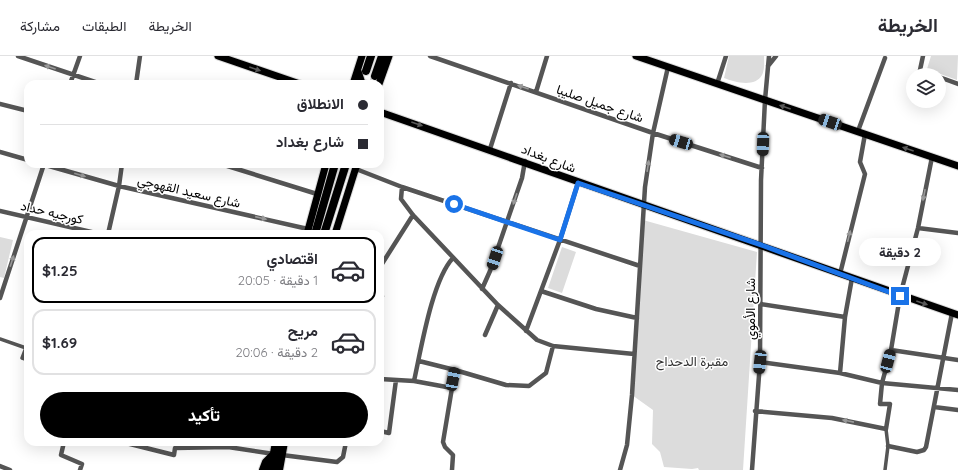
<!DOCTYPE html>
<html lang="ar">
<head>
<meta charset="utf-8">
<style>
  body { margin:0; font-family:Quicksand,Vazirmatn,sans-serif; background:#f2f2f3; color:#2b2b33; direction:rtl; height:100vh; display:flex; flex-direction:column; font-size:15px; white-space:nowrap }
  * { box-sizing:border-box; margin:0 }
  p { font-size:13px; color:#7c7c81 }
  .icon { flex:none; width:22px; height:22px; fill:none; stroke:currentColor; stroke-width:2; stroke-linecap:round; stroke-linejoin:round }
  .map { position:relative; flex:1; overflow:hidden; direction:ltr }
  .panel { position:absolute; left:24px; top:174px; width:360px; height:216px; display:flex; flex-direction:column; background:#fff; border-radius:12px; box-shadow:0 4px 16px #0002; direction:rtl }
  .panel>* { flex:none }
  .hud { position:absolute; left:24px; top:24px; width:360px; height:88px; border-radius:12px; box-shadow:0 4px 16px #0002; direction:rtl; display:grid; align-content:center; height:88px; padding:0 16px; background:#fff }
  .tools { position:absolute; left:906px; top:12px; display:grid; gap:8px }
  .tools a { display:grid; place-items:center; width:40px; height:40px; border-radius:50%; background:#fff; box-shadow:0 4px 16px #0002; font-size:20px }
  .end { position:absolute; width:18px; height:18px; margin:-9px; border:5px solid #1a73e8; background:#fff; box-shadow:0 0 0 2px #fff }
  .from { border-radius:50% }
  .bubble { position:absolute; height:28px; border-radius:14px; background:#fff; box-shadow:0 4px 16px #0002; font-size:13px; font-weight:800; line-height:28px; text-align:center; direction:rtl }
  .car { position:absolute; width:12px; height:24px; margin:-12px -6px; border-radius:5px; box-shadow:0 0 3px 1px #0007; background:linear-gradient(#222 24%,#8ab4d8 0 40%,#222 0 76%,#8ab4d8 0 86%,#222 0) }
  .hud b { display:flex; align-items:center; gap:14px; height:38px; font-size:15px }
  .hud b+b { border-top:1px solid #e1e1e2 }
  .hud i { width:10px; height:10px; background:#2b2b33 }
  ul { padding:7px 0 0; list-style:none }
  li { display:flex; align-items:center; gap:12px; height:66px; margin:0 8px 6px; padding:0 8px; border:2px solid #e1e1e2; border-radius:12px }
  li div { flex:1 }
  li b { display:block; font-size:15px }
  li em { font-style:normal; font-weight:800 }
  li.selected { border-color:#000 }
  li>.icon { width:36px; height:36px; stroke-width:1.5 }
  .action { display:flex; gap:8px; margin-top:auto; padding:8px 16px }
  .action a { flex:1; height:46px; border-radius:24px; background:#000; color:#fff; font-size:16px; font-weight:800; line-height:46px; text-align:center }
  header { display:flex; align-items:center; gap:24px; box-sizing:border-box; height:56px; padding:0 20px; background:#fff; border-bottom:1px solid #e1e1e2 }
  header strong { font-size:19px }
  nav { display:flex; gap:22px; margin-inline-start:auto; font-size:14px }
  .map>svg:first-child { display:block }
  .green { fill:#dcdcdc }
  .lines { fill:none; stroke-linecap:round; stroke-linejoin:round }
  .trunk-tunnel { stroke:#d9d9d9; stroke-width:8; stroke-dasharray:8 4; stroke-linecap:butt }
  .primary-casing { stroke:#dbdbdb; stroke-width:9 }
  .trunk-casing { stroke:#dbdbdb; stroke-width:10 }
  .pedestrian { stroke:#555; stroke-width:3.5 }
  .minor { stroke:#555; stroke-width:4.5 }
  .primary { stroke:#000; stroke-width:7 }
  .trunk { stroke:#000; stroke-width:8 }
  .oneway { fill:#999 }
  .oneway2 { fill:#595959 }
  .route { stroke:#1a73e8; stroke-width:5 }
  .labels { text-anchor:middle; stroke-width:3; stroke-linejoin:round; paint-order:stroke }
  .street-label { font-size:13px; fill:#000; stroke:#fff }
  .park-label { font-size:13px; fill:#333; stroke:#fff }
</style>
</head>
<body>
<header>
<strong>الخريطة</strong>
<nav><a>الخريطة</a><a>الطبقات</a><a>مشاركة</a></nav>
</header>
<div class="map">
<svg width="958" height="414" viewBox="0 0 958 414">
  <rect width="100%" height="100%" fill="#fff"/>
  <path class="green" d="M 729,0 L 764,0 C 764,6 765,13 762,19 C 755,32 734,26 724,22 Z
    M 931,0 L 958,0 L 957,24 L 927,13 Z
    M 643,164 L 757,196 L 743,414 L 699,414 L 698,412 L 692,413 L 664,411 L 660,396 L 652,388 L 653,354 L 632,339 Z
    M 0,181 L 13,184 L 4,222 L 0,221 Z
    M 562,191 L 576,196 L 562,237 L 548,232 Z"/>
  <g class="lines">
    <path class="trunk-tunnel" d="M 373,28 L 375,20"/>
    <g class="primary-casing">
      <path id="primary" d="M 218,0 L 300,28
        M 636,0 L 958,110
        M 358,15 L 362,27 L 366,28
        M 353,28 L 362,0
        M 379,28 L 389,0
        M 380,56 L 958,259
        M 307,178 L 326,108
        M 335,178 L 357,108"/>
    </g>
    <g class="trunk-casing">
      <path id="trunk" d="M 366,15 L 371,0
        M 375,20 L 382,0
        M 315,178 L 335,108
        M 324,178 L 346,108
        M 263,414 L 266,406 L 273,399
        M 271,414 L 276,386
        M 279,414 L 284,386"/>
    </g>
    <path class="pedestrian" d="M 0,283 L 26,292
      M 28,286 L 22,302 L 28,304
      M 885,414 L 888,390 L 886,373"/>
    <path class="minor" d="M 18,0 L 101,28
      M 430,0 L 653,77 L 762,112
      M 923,0 L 920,14 L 934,19
      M 768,10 L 776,0
      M 939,21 L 958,28
      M 70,28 L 80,0
      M 136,28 L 140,0
      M 717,28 L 726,0
      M 536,36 L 547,0
      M 0,48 L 28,55
      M 858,75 L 885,2
      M 490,93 L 511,27
      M 0,96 L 28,104
      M 42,108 L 119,130 L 308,173
      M 221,108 L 317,138
      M 356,113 L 402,131 L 640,210
      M 402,131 L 401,143 L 413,159 L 498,249 L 537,284 L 553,290 L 634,298
      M 0,155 L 100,178
      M 918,172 L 958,177
      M 108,178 L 119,130 L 122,108
      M 380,211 L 413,159
      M 840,218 L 865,118 L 860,106 L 865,78
      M 482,233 L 490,215 L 522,122 L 525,105
      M 541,235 L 596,253 L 637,262
      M 380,240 L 382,240 L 380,250
      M 0,242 L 44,108
      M 761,248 L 845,261
      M 526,275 L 560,184 L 578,127
      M 485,279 L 498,249
      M 891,294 L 958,304
      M 419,305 L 455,314 L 506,329 L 529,330 L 546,317 L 553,290
      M 760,306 L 840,317 L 882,327 L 958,334
      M 840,317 L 845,261 L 852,222
      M 380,323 L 414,325 L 452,332
      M 414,325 C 421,294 432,224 453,202
      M 934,351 L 958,354
      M 755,355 L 832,362 L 886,373 L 890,348 L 880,348 L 882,327 L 891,294 L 900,240 L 918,172 L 932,101
      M 380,375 L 389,377 L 396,324
      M 64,386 L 61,399 L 82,408 L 80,414
      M 122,386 L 174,399 L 175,392 L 228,391 L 274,398
      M 888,390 L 917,396 L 924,394 L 926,391 L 952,257
      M 282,399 L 337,406 L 343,401 L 346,386
      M 0,410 L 10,414
      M 452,414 L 453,399 L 445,391 L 443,386 L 455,314
      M 620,414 L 627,389 L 632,339 L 645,131 L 653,77 L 668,11
      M 752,414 L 760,306 L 761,124 L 765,44 L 769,0"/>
    <use href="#primary" class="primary"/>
    <use href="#trunk" class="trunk"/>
  </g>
  <defs><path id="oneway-solid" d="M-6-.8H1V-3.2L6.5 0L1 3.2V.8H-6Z"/></defs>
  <g class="oneway">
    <use href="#oneway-solid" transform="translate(50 11) rotate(-161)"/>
    <use href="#oneway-solid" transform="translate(523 31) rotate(-161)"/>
    <use href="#oneway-solid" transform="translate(725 100) rotate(-163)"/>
    <use href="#oneway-solid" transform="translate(648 110) rotate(-81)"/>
    <use href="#oneway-solid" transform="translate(80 119) rotate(16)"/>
    <use href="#oneway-solid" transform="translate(924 139) rotate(101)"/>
    <use href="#oneway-solid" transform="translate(515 143) rotate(109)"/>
    <use href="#oneway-solid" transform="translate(261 162) rotate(13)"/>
    <use href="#oneway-solid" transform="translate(849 180) rotate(-76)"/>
    <use href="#oneway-solid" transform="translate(12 205) rotate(-72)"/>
    <use href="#oneway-solid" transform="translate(848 365) rotate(-169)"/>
  </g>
  <g class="oneway2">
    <use href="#oneway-solid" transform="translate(255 13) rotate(19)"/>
    <use href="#oneway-solid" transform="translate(785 51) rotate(-161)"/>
    <use href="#oneway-solid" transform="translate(417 68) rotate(19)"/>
    <use href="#oneway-solid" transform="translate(908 93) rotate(-161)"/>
    <use href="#oneway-solid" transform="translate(922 247) rotate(19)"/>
  </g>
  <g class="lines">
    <path class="route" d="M 454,148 L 560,184 L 578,127 L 764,190 L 900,240"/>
  </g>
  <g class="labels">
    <g class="street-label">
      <text transform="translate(600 47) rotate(19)" y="5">شارع جميل صليبا</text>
      <text transform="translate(549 102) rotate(21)" y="5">شارع بغداد</text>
      <text transform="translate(189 135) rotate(13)" y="5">شارع سعيد القهوجي</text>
      <text transform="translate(52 156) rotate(13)" y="5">كورجيه حداد</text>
      <text transform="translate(750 253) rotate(-90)" y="5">شارع الأموي</text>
    </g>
    <g class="park-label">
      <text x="692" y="310">مقبرة الدحداح</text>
    </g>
  </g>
</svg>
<div class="tools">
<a><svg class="icon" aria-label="layers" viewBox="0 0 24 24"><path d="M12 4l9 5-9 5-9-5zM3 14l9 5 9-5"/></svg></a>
</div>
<i class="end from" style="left:454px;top:148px"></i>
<i class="end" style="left:900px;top:240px"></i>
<div class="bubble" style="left:859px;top:182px;width:82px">2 دقيقة</div>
<i class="car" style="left:830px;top:66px;rotate:289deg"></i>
<i class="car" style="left:681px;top:86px;rotate:287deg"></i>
<i class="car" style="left:763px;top:88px;rotate:182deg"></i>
<i class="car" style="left:495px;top:202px;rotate:198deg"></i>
<i class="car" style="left:888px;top:305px;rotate:15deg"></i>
<i class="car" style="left:760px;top:306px;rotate:186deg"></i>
<i class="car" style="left:453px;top:323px;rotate:11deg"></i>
<div class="hud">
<b><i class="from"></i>الانطلاق</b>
<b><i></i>شارع بغداد</b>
</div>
<section class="panel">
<ul>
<li class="selected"><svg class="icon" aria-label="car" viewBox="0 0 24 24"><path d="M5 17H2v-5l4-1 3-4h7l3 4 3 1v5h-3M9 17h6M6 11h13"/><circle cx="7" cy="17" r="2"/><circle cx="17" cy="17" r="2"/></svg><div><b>اقتصادي</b><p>1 دقيقة · 20:05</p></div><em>$1.25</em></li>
<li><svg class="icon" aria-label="car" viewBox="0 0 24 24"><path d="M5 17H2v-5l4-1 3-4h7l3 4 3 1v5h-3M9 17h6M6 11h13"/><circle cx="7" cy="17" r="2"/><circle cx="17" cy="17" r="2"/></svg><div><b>مريح</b><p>2 دقيقة · 20:06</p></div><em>$1.69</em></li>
</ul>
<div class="action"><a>تأكيد</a></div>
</section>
</div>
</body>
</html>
